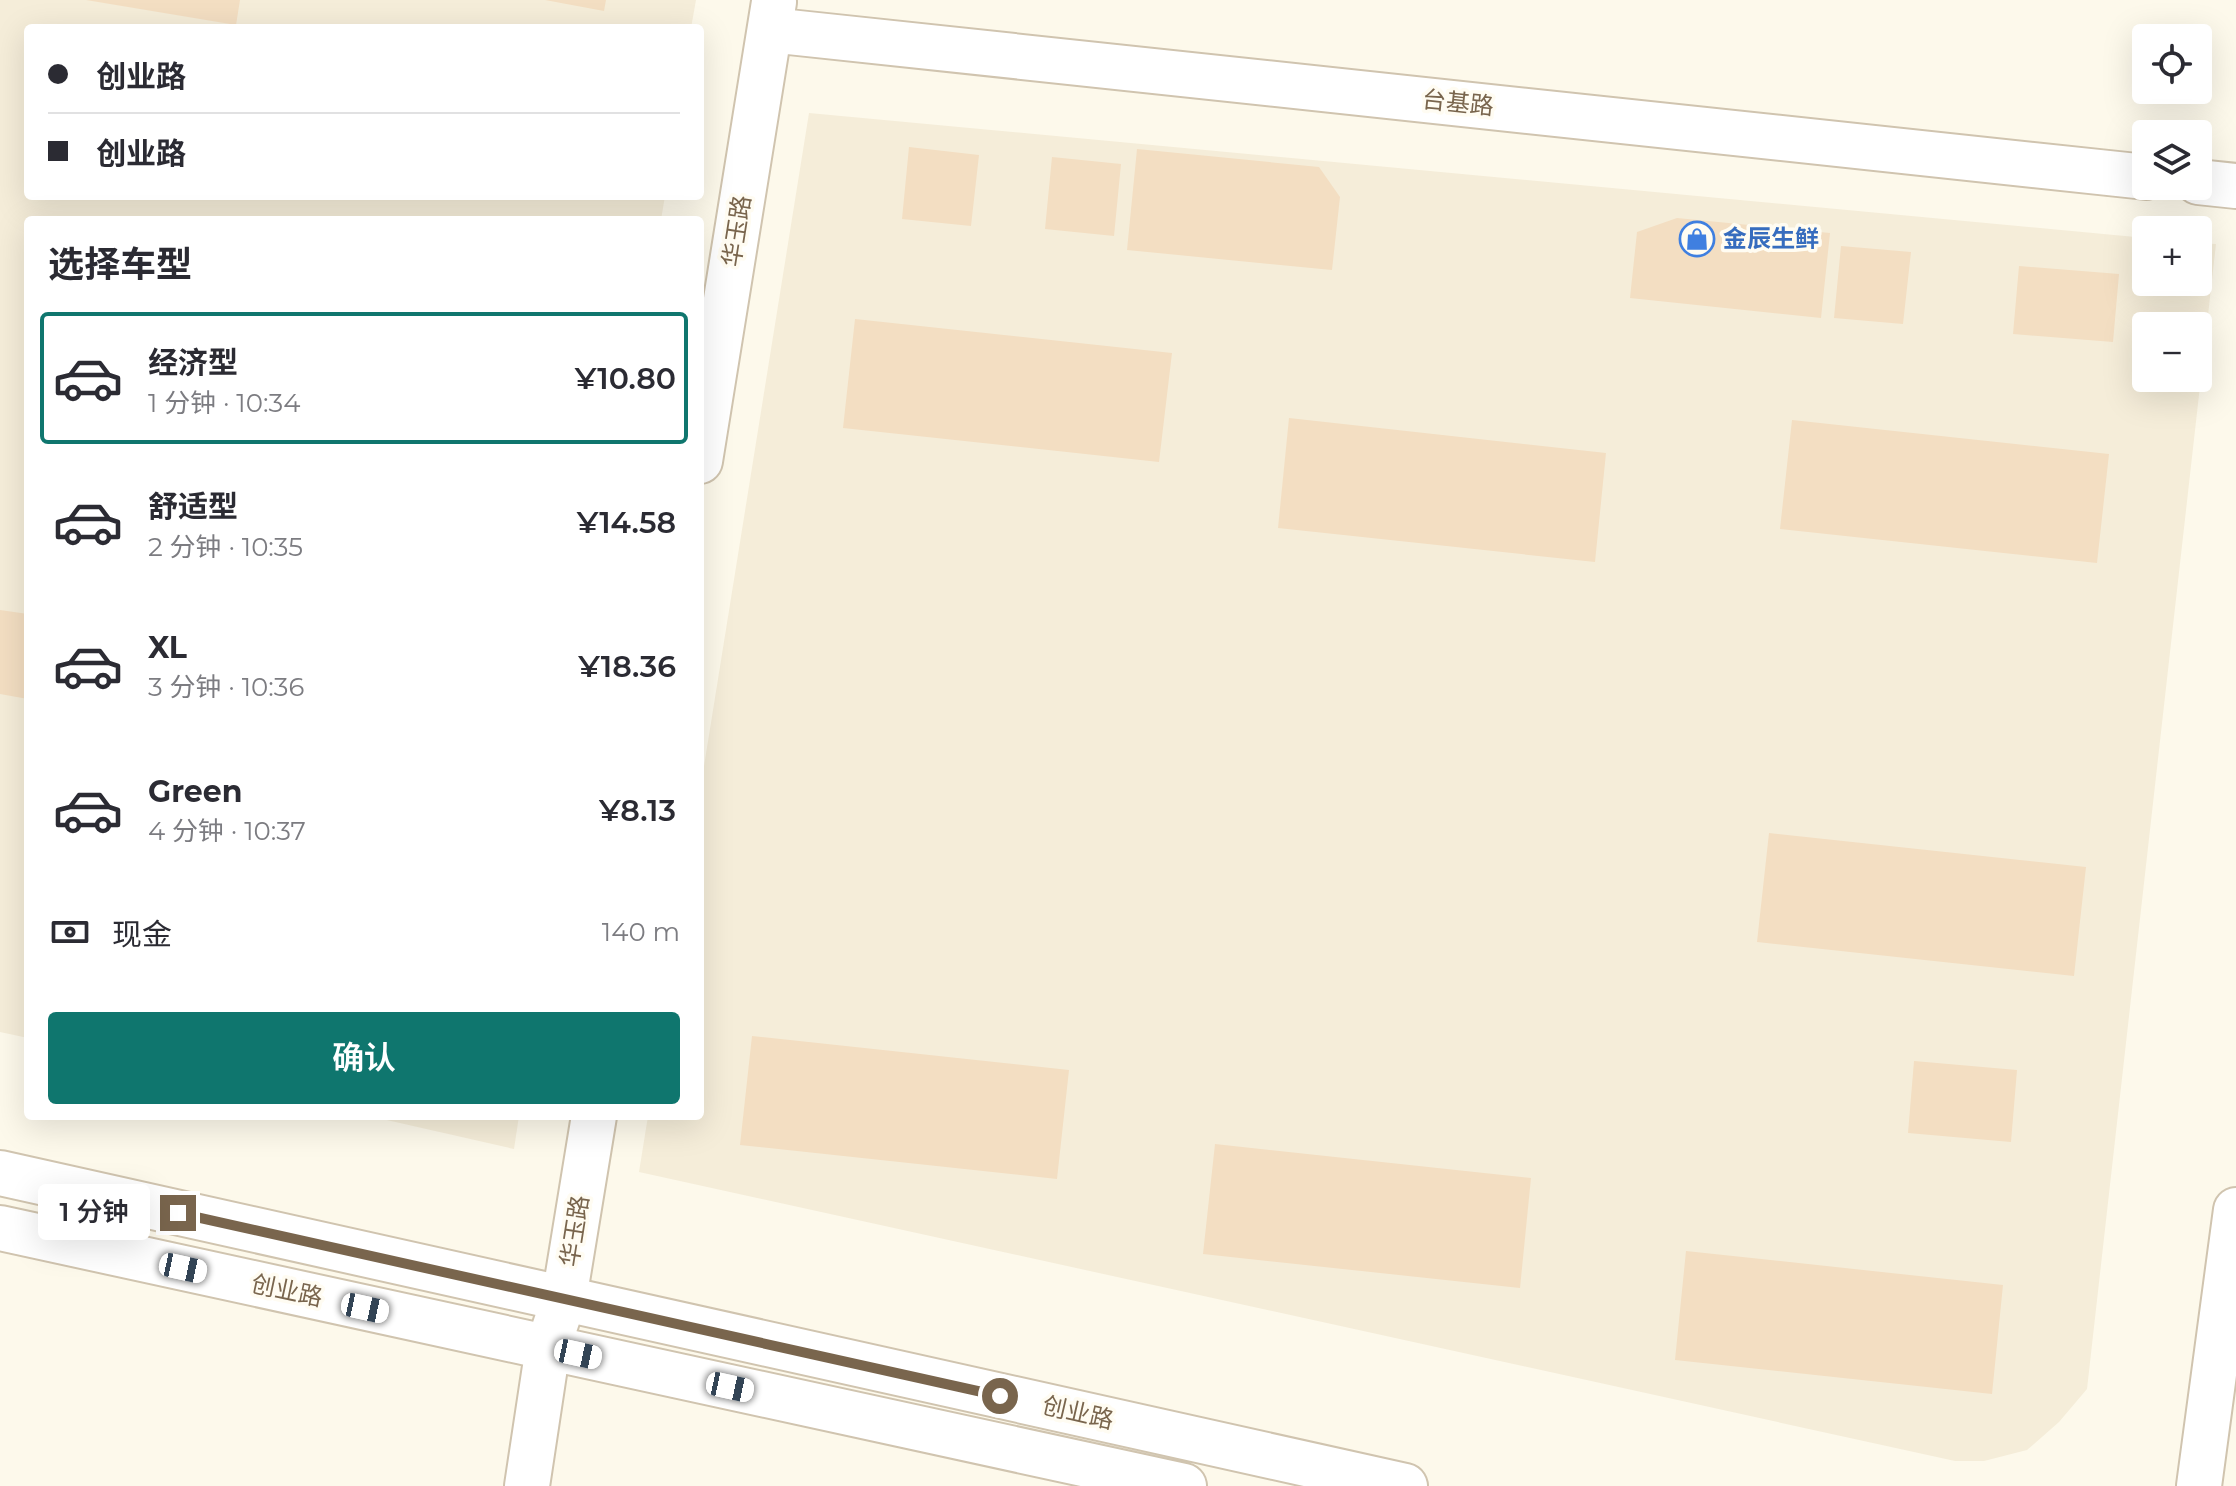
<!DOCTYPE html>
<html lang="zh">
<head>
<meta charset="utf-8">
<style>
  body { margin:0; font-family:Montserrat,"Noto Sans SC",sans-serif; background:#f2f2f3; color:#2b2b33; height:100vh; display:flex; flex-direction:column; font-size:30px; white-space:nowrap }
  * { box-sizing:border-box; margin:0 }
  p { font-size:26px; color:#7c7c81 }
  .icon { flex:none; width:44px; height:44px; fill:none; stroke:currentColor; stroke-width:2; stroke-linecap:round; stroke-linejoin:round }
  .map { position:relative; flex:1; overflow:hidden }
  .details { position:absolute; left:24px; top:216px; width:680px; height:904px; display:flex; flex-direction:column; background:#fff; border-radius:8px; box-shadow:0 8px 32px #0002 }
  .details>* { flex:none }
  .hud { position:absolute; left:24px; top:24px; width:680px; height:176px; border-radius:8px; box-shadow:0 8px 32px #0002; display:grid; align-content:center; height:176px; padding:0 24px; background:#fff }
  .fabs { position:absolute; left:2132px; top:24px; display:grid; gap:16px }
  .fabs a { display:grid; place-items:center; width:80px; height:80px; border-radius:8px; background:#fff; box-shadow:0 8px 32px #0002; font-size:40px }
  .end { position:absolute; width:36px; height:36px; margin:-18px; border:10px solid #79654d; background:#fff; box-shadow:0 0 0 4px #fff }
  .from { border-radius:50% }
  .bubble { position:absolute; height:56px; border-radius:8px; background:#fff; box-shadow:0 8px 32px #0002; font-size:26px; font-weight:600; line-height:56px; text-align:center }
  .car { position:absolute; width:24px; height:48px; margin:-24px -12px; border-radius:10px; box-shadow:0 0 6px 2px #0007; background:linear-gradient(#fff 24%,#345 0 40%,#fff 0 76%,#345 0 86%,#fff 0) }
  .hud b { display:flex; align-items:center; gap:28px; height:76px; font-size:30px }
  .hud b+b { border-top:2px solid #e1e1e2 }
  .hud i { width:20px; height:20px; background:#2b2b33 }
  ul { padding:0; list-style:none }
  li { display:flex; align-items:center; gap:24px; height:132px; margin:0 16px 12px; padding:0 8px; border:4px solid transparent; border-radius:8px }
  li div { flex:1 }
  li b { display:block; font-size:30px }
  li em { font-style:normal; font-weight:600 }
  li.selected { border-color:#0f766e }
  li>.icon { width:72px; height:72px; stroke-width:1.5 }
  h2 { padding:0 24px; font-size:36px; line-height:96px }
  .pay { display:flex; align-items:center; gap:20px; height:88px; padding:0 24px; font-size:30px }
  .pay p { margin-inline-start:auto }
  .cta { display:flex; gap:16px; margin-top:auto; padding:16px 24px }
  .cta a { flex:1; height:92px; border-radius:8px; background:#0f766e; color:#fff; font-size:32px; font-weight:600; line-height:92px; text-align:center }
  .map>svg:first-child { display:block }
  .residential { fill:#f5edd9; fill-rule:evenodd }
  .building { fill:#f3dec2 }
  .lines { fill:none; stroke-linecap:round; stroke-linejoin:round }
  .minor-casing { stroke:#d0c4af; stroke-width:48 }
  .tertiary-casing { stroke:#d0c4af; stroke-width:48 }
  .minor { stroke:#fff; stroke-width:44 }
  .tertiary { stroke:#fff; stroke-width:44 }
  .route { stroke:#79654d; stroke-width:10 }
  .labels { text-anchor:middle; stroke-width:7; stroke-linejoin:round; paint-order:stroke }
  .street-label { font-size:24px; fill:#79654d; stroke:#fffcf2 }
  .shop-label { font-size:24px; font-weight:bold; fill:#366cbe; stroke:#fffcf2; text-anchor:start }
</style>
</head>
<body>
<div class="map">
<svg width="2236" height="1486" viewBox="0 0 2236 1486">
  <rect width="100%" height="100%" fill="#fdf9eb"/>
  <path class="residential" d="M 0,0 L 696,0 L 691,28 L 28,28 L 28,196 L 665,196 L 661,220 L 28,220 L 28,1038 L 0,1032 Z
    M 809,113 L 2146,238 L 2146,282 L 2198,282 L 2198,243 L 2216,244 L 2087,1389 L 2059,1422 L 2027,1450 L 1984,1461 L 1955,1461 L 639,1172 L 648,1116 L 700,1116 L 700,791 ZM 2146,326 L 2198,326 L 2198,378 L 2146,378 Z
    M 369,1116 L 519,1116 L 514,1149 Z"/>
  <path class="building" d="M 86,0 L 240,0 L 236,25 Z
    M 545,0 L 606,0 L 604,11 Z
    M 909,147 L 979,155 L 971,226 L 902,219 Z
    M 1137,149 L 1319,167 L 1340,197 L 1332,270 L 1127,250 Z
    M 1052,157 L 1121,164 L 1114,236 L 1045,229 Z
    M 1677,218 L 1830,233 L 1821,318 L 1630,298 L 1637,232 Z
    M 1841,246 L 1911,252 L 1903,324 L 1834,318 Z
    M 2019,266 L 2119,274 L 2113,342 L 2013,334 Z
    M 855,319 L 1172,353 L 1159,462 L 843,428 Z
    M 1289,418 L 1606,453 L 1595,562 L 1278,528 Z
    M 1792,420 L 2109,454 L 2097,563 L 1780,529 Z
    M 0,610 L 28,614 L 28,699 L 0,694 Z
    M 1769,833 L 2086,867 L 2074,976 L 1757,942 Z
    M 752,1036 L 1069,1070 L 1057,1179 L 740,1145 Z
    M 1914,1061 L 2017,1070 L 2011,1142 L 1908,1133 Z
    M 1215,1144 L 1531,1178 L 1520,1288 L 1203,1254 Z
    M 1686,1251 L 2003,1285 L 1992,1394 L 1675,1360 Z"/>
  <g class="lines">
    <g class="minor-casing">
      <path id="minor" d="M 770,30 L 2146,177
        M 2198,182 L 2236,186
        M 700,461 L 774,2
        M 527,1486 L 548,1347 L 564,1299 L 594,1116"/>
    </g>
    <g class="tertiary-casing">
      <path id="tertiary" d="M 0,1173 L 1405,1486
        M 0,1228 L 1184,1486
        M 2199,1486 L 2236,1210"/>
    </g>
    <use href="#minor" class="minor"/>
    <use href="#tertiary" class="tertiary"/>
  </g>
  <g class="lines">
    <path class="route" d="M 178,1213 L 1000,1396"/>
  </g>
  <defs>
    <g id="shop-ring" transform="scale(1.8)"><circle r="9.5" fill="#fffcf2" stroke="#3f7fe0" stroke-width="1.5"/><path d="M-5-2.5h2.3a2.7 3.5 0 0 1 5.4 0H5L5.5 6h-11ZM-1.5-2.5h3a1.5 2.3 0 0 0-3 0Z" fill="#3f7fe0"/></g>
  </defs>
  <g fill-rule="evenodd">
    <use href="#shop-ring" x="1697" y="239"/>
  </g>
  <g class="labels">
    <g class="street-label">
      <text transform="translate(1458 103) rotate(6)" y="8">台基路</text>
      <text transform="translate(737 231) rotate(-81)" y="8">华玉路</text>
      <text transform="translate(575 1231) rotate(-81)" y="8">华玉路</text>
      <text transform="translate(287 1291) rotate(12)" y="8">创业路</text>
      <text transform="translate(1078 1413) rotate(13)" y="8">创业路</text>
    </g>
    <g class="shop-label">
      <text x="1723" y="247">金辰生鲜</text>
    </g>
  </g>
</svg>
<div class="fabs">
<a><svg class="icon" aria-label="locate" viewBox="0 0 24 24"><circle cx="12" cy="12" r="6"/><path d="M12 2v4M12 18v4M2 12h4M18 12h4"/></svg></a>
<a><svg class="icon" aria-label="layers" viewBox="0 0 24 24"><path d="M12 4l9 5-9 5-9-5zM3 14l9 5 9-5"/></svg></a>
<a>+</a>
<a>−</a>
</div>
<i class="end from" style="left:1000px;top:1396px"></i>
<i class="end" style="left:178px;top:1213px"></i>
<div class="bubble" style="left:38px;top:1184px;width:112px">1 分钟</div>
<i class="car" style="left:183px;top:1268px;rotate:102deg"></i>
<i class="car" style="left:365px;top:1308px;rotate:102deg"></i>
<i class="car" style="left:578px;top:1354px;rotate:102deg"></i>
<i class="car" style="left:730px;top:1387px;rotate:102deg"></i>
<div class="hud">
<b><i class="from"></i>创业路</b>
<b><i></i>创业路</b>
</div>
<section class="details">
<h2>选择车型</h2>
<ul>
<li class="selected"><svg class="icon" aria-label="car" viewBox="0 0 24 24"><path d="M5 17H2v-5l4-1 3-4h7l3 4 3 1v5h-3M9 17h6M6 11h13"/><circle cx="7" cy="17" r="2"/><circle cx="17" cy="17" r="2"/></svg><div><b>经济型</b><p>1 分钟 · 10:34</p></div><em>¥10.80</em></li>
<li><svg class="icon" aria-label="car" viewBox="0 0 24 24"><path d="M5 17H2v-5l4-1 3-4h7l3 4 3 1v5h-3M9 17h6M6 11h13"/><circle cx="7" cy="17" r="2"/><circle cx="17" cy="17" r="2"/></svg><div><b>舒适型</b><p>2 分钟 · 10:35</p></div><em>¥14.58</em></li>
<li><svg class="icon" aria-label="car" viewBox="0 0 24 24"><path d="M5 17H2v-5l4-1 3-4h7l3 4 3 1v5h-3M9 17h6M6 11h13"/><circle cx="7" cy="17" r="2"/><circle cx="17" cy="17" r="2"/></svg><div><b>XL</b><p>3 分钟 · 10:36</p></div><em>¥18.36</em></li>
<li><svg class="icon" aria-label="car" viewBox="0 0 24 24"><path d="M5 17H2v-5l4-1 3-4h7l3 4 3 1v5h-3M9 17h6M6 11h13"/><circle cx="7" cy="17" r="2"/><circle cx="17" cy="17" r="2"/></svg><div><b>Green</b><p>4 分钟 · 10:37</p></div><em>¥8.13</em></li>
</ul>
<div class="pay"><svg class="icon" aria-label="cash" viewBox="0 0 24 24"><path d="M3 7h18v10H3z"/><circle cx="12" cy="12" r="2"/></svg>现金<p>140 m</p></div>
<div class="cta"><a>确认</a></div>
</section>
</div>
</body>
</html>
